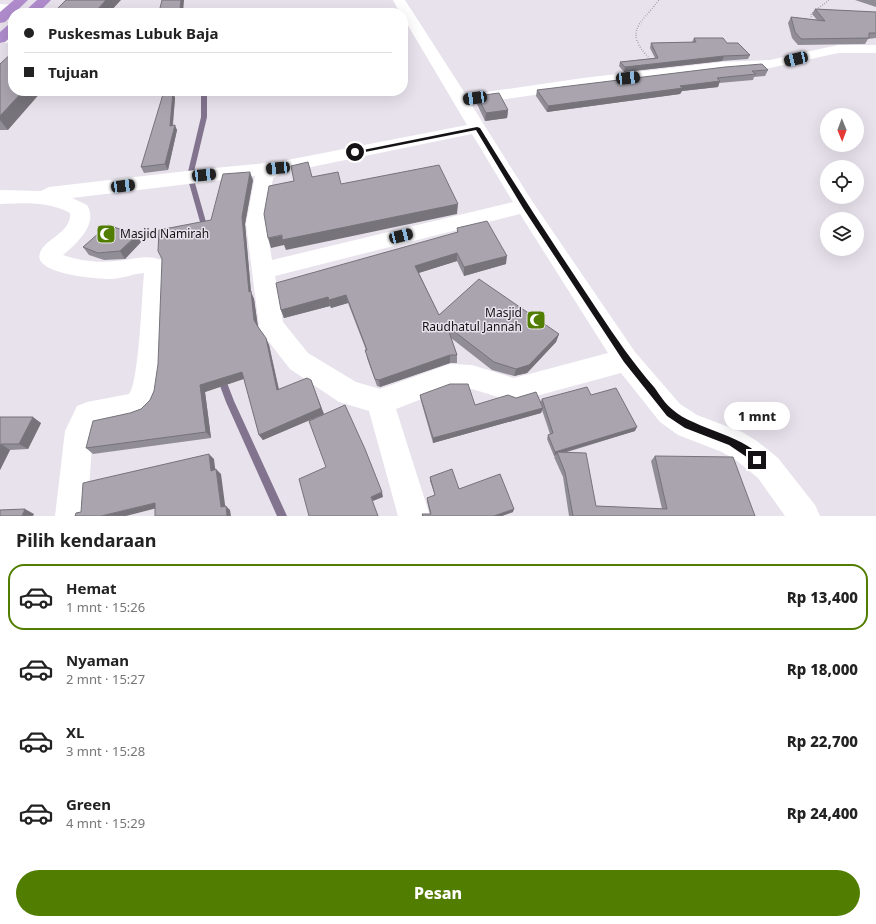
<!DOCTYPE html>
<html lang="id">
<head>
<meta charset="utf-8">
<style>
  body { margin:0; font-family:"Noto Sans",sans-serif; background:#f6f6f6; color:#222; height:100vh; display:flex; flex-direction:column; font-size:15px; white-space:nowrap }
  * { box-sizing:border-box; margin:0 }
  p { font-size:13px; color:#767676 }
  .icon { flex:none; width:22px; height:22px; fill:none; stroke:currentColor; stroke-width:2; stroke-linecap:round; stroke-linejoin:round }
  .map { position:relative; height:516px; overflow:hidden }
  .sheet { display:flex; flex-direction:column; background:#fff; flex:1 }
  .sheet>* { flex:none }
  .banner { position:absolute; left:8px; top:8px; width:400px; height:88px; border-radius:16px; box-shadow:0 4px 16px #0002; display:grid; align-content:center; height:88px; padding:0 16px; background:#fff }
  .needle { width:26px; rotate:179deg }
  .tools { position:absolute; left:820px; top:108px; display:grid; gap:8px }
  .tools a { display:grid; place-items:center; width:44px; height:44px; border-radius:50%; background:#fff; box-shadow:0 4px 16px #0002; font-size:20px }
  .end { position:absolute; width:18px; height:18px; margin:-9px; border:5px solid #141215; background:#fff; box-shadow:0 0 0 2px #fff }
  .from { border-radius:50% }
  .bubble { position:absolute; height:28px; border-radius:14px; background:#fff; box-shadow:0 4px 16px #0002; font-size:13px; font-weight:800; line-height:28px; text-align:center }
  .car { position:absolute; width:12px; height:24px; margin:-12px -6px; border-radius:5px; box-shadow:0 0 3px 1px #0007; background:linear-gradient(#222 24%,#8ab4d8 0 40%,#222 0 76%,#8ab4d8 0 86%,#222 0) }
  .banner b { display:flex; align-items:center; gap:14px; height:38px; font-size:15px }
  .banner b+b { border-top:1px solid #e0e0e0 }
  .banner i { width:10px; height:10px; background:#222 }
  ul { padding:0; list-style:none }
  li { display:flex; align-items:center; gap:12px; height:66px; margin:0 8px 6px; padding:0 8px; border:2px solid transparent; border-radius:16px }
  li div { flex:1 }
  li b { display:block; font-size:15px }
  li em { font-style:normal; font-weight:800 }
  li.on { border-color:#517d00 }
  li>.icon { width:36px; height:36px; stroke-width:1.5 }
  h2 { padding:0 16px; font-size:18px; line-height:48px }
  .action { display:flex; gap:8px; margin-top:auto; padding:8px 16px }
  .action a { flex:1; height:46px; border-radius:24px; background:#517d00; color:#fff; font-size:16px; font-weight:800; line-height:46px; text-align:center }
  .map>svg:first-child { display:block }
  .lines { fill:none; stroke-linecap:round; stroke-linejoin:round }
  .stream { fill:#82738e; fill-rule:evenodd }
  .path { stroke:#7a767c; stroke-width:1.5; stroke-dasharray:0.5 2; stroke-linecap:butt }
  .lane { fill:#fff; fill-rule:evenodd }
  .street { fill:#fff; fill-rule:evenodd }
  .highway { fill:#b08ccd; fill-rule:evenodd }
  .wall { fill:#918d96 }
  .shaded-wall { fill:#76737a }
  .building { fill:#a9a4ae; stroke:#76737a }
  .route { fill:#141215 }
  .labels { text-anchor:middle; stroke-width:3; stroke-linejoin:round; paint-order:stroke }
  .poi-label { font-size:12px; fill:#141215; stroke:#e8e2ec; text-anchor:start }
</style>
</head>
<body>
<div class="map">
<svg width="876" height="516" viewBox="0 0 876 516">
  <rect width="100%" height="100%" fill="#e8e2ec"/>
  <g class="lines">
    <path class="stream" d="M 201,91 L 207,91 L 207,117 L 193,176 L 208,229 L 205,231 L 202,229 L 187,176 L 201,117 Z
      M 221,374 L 224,375 L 234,401 L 287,516 L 277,516 L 226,402 L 217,378 L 218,375 Z"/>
    <path class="path" d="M 812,22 L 811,14 L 829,0
      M 650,59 C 623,31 640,25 659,0"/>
    <path class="lane" d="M 0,39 L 13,39 L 13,43 L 0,43 Z"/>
    <path class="street" d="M 393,0 L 405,0 L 466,95 L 583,78 L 722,62 L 770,60 L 838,45 L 876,45 L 876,53 L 838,53 L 770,68 L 722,72 L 583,88 L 471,104 L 532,201 L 635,352 L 680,404 L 697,415 L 742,432 L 757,441 L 778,458 L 815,505 L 820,516 L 785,516 L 758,478 L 737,461 L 722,452 L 678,435 L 660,422 L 621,373 L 514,402 L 472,389 L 450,388 L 396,409 L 430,516 L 398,516 L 369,411 L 339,402 L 290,369 L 262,333 L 259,326 L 246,224 L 255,176 L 72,198 L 87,205 C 99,224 76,244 63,255 C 79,261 99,263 116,261 C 134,260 143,254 162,260 L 165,266 L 162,371 L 158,397 L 154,406 L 146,414 L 136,418 L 96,426 L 93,432 L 87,516 L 55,516 L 65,431 L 77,406 L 87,402 L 129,394 C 139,383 142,293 144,273 C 132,274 122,279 110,279 C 98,279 32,274 40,253 C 45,238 72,233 70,213 C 49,201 24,203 0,204 L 0,190 L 41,191 L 49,187 L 204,169 L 277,162 L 467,125 L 403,17 L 403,13 L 400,13 ZM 472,134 L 513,202 L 272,260 L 266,224 L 273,178 L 282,173 ZM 520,214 L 608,353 L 514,378 L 472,365 L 450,364 L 380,389 L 356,382 L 308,353 L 283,322 L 275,276 Z
      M 0,4 L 18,5 L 19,8 L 18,11 L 0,12 Z"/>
    <path class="highway" d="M 14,0 L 28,0 L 5,22 L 0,23 L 0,12 Z
      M 37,0 L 51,0 L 38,13 L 23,13 Z
      M 13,24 L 13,35 L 5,42 L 0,43 L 0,32 L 8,25 Z"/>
  </g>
  <path class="wall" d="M 855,0 L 876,0 L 876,7 Z
    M 815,9 L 876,12 L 876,38 L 868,39 L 865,44 L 798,45 L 792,38 L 788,23 L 791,17 L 817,20 L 812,14 Z
    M 694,38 L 727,43 L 750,55 L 748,59 L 722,61 L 624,72 L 619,66 L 620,62 L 655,58 L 650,48 L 651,43 L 692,42 Z
    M 0,64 L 8,130 L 0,130 Z
    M 768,70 L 765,76 L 754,77 L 753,80 L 719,83 L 718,87 L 682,91 L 680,94 L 547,112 L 536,96 L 537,90 Z
    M 173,92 L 175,98 L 173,125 L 177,130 L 168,170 L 144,173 L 141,167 Z
    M 477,96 L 508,110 L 507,118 L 485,121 L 477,104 Z
    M 253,180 L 245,224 L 251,292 L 254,299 L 258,327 L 269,345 L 279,389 L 324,414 L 263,440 L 259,435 L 244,379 L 205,392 L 211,438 L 93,454 L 86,448 L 130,413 L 141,409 L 150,400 L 154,391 L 211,220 Z
    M 457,228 L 506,264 L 464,276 L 457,261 L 419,273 L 439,315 L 559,334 L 556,342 L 527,373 L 514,376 L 492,370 L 451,338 L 457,355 L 457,363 L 450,363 L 380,387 L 377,386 L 367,358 L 366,350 L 348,303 L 331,308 L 330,306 L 284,318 L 281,310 L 457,232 Z
    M 141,242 L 125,259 L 104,260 L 89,255 L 83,247 Z
    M 420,395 L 475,405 L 516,398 L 541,401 L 542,399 L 591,395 L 635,431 L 564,453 L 596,506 L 662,509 L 651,461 L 655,456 L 755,516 L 569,516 L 563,477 L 554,457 L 556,455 L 554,456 L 547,439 L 548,435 L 550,434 L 542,410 L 541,413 L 433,443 L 421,401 Z
    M 0,417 L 41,423 L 28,449 L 10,450 L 0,470 Z
    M 430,477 L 459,489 L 513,512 L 502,516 L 422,516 L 422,514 L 430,514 L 427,501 L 427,498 L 435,495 L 430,481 Z"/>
  <path class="shaded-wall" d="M 106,0 L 121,0 L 109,13 L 94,13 Z
    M 181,0 L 184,0 L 183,13 L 160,13 L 159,12 Z
    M 724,56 L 722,61 L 624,72 L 625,67 Z
    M 720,81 L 718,87 L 682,91 L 680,94 L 547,112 L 548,106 L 680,86 Z
    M 23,91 L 42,91 L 8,130 L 0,120 L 0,116 Z
    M 173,92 L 175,98 L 172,131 L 170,126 Z
    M 508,110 L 507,118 L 485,121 L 486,113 Z
    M 175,125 L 177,130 L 168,170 L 165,164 Z
    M 250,172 L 253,180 L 245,224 L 251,292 L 254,299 L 258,327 L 254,320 L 249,292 L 242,217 Z
    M 458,204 L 457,214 L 286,250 L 284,245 L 271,248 L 268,238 Z
    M 137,235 L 141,242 L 125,259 L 120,251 Z
    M 457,253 L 457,261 L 415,274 L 415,266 Z
    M 507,256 L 506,264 L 464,276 L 464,267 Z
    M 346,295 L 348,303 L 331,308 L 329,300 Z
    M 328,297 L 330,306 L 284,318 L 281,310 Z
    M 559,334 L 556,342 L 527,373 L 514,376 L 516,369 Z
    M 266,338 L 269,345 L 280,396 L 277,390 Z
    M 450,355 L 450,363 L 380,387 L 379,380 Z
    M 242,372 L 246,378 L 205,392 L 211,438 L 206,432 L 200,385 Z
    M 311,380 L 324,414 L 263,440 L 259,435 Z
    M 543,408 L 541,413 L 433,443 L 433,438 Z
    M 33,417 L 41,423 L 28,449 L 19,444 Z
    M 637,427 L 635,431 L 558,454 L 557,452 L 556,455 L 554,456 L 555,452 Z
    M 1,444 L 10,450 L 0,470 L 0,446 Z
    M 209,454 L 214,459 L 216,476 L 211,471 Z
    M 216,469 L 221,474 L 226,512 L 221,507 Z
    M 382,492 L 383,497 L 373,501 L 371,497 Z
    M 155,503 L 161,507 L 126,516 L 101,516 Z
    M 226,506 L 230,510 L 231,516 L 227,516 Z
    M 25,509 L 34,514 L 33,516 L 22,516 Z
    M 514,509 L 513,512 L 502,516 L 494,516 Z"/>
  <path class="building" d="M 66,0 L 106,0 L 94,13 L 53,13 Z
    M 162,0 L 181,0 L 180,10 L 159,12 Z
    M 815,9 L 876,12 L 876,33 L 869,33 L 869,38 L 801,39 L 795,32 L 791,17 L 825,21 Z
    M 694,38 L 723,38 L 727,43 L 738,43 L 750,55 L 724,56 L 625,67 L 620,62 L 658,58 L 651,43 L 696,42 Z
    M 13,52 L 13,91 L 23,91 L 0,116 L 0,64 Z
    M 762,64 L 768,70 L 752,71 L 756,74 L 717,78 L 720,81 L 680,86 L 683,88 L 548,106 L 537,90 L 725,67 Z
    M 164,91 L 173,92 L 170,126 L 175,125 L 165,164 L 141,167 Z
    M 499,93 L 508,110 L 486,113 L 477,96 Z
    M 308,162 L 312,177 L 338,172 L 341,184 L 439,165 L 458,204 L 282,240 L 282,235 L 268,238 L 264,214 L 269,186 L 294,181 L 291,166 Z
    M 250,172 L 242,217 L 249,292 L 251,291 L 254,320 L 258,327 L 266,338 L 277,390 L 307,378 L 311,380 L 321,408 L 259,435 L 242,372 L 200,385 L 206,432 L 86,448 L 93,421 L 130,413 L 141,409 L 150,400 L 154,391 L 158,364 L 162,259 L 158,251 L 159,230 L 211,220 L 223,174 Z
    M 487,221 L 507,256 L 464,267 L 457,253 L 415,266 L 439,315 L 479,279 L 559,334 L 529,365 L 516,369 L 494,362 L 447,326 L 457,355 L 450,355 L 379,380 L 375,379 L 365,350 L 367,350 L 346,295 L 329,300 L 328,297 L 281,310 L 276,283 L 458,232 L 457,228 Z
    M 108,225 L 137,235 L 120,251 L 98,253 L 83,247 Z
    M 450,384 L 468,384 L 475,405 L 508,395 L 516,398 L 536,392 L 543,408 L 433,438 L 420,395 Z
    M 587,387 L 591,395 L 616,388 L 637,427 L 555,452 L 548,435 L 553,433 L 542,399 Z
    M 345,405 L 365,449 L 382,492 L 371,497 L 378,516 L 309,516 L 299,479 L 326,467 L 309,421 Z
    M 0,417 L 33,417 L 19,444 L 1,444 L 0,446 Z
    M 557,452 L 586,453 L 596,506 L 667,509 L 655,456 L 733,457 L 755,516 L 573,516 L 565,472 Z
    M 209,454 L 211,471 L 216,469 L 221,507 L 226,506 L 227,516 L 155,516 L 155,503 L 101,516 L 75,516 L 76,513 L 81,512 L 83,483 Z
    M 452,469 L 459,489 L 500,474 L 514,509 L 494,516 L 423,516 L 422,514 L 431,514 L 427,498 L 435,495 L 430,477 Z
    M 25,509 L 22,516 L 0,516 L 0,510 Z"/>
  <path class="route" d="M 477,127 L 480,128 C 518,190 558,251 598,311 C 616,338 633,363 654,387 C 660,395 665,404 673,410 C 692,428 753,438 762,460 L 760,463 L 757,464 L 729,445 L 685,428 L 667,416 L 624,362 L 523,208 L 476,130 L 355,154 L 353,152 Z"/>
  <defs>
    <g id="mosque-square" transform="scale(1)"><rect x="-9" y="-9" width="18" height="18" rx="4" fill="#517d00" stroke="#e8e2ec"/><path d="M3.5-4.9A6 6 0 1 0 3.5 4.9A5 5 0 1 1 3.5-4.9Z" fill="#fff"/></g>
  </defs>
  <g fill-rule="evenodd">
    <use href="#mosque-square" x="106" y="234"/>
    <use href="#mosque-square" x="536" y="320"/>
  </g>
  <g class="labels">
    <g class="poi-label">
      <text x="120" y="238">Masjid Namirah</text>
      <text x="522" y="317" text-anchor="end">Masjid<tspan x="522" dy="14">Raudhatul Jannah</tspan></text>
    </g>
  </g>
</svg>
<div class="tools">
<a><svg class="needle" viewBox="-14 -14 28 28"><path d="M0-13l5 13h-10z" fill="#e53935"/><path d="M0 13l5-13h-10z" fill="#767676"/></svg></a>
<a><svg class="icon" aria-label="locate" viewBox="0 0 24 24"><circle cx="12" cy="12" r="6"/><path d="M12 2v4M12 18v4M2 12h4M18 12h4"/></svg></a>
<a><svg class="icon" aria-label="layers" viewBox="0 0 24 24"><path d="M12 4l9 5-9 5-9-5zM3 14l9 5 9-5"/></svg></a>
</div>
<i class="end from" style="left:355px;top:152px"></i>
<i class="end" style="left:757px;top:460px"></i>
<div class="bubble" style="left:724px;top:402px;width:66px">1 mnt</div>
<i class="car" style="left:796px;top:59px;rotate:257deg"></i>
<i class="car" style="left:628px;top:78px;rotate:84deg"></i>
<i class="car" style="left:475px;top:98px;rotate:262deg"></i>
<i class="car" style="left:278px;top:168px;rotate:265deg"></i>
<i class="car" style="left:204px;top:175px;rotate:85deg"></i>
<i class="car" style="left:123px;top:186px;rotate:83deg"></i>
<i class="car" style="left:401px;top:236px;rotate:76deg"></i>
<div class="banner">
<b><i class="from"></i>Puskesmas Lubuk Baja</b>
<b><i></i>Tujuan</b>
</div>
</div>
<section class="sheet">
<h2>Pilih kendaraan</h2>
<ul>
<li class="on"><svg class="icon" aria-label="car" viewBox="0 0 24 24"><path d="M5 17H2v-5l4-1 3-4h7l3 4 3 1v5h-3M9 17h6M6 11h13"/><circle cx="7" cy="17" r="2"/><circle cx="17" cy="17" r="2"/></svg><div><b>Hemat</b><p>1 mnt · 15:26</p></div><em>Rp 13,400</em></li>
<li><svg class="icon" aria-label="car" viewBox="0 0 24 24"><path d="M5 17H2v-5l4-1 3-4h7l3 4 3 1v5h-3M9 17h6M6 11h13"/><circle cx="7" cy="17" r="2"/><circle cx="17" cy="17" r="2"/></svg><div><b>Nyaman</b><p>2 mnt · 15:27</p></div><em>Rp 18,000</em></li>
<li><svg class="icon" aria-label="car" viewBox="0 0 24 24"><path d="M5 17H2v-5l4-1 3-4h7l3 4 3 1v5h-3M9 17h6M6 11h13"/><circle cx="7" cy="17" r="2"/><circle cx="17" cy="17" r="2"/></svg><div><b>XL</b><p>3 mnt · 15:28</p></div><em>Rp 22,700</em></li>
<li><svg class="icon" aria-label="car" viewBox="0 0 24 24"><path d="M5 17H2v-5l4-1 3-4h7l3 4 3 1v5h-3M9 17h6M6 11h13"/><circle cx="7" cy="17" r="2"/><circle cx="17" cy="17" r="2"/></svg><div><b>Green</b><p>4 mnt · 15:29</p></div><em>Rp 24,400</em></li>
</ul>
<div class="action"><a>Pesan</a></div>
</section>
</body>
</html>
